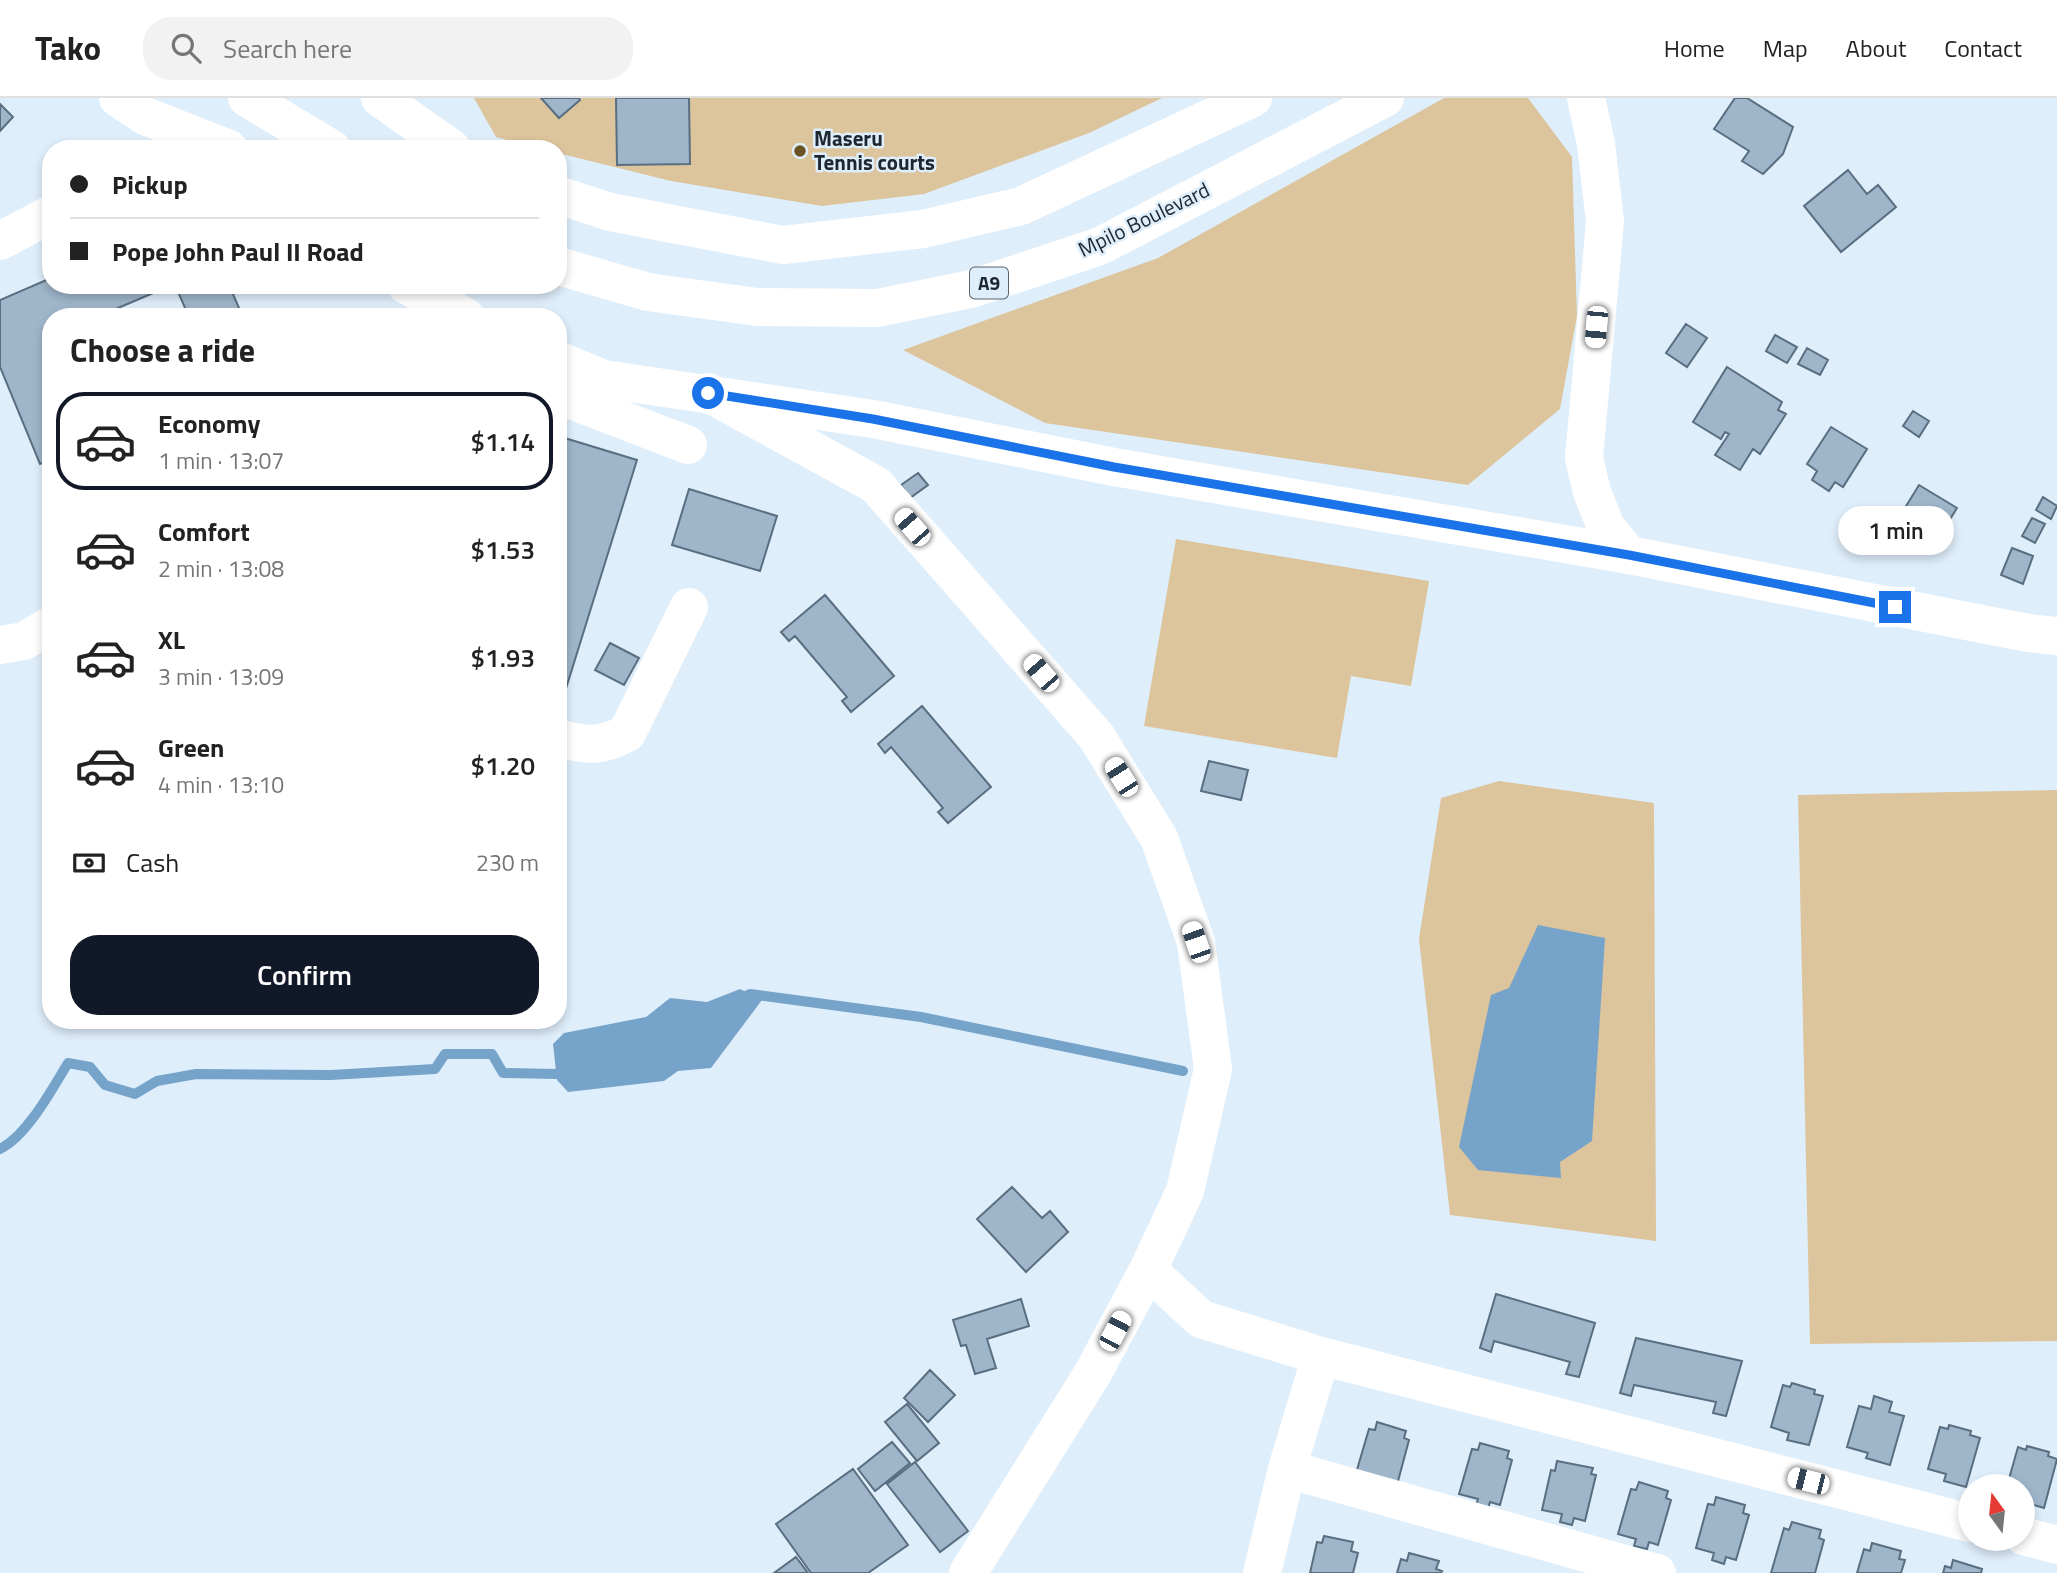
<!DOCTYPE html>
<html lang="en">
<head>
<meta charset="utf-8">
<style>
  body { margin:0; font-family:"Titillium Web",sans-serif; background:#f2f2f2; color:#222; height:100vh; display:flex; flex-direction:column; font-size:26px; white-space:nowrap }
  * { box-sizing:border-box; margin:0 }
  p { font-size:23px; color:#767676 }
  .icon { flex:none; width:38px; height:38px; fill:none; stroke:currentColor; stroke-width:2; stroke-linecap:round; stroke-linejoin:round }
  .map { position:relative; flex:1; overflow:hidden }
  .panel { position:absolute; left:42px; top:210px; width:525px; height:721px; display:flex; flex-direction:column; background:#fff; border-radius:28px; box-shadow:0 4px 10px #0003 }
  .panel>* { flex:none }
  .banner { position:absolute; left:42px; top:42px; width:525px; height:154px; border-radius:28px; box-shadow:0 4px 10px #0003; display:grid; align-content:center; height:154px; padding:0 28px; background:#fff }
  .needle { width:46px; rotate:345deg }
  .fabs { position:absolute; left:1958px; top:1376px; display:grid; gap:14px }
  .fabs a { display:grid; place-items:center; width:77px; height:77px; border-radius:50%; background:#fff; box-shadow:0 4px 10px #0003; font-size:35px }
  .end { position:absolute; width:32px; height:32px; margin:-16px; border:9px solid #1a73e8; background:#fff; box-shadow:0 0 0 4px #fff }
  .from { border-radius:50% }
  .bubble { position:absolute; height:49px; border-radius:24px; background:#fff; box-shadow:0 4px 10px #0003; font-size:23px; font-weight:600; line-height:49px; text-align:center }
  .car { position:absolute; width:21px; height:42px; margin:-21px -10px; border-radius:9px; box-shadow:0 0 5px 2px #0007; background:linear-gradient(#fff 24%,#345 0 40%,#fff 0 76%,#345 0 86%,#fff 0) }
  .banner b { display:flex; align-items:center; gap:24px; height:66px; font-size:26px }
  .banner b+b { border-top:2px solid #e0e0e0 }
  .banner i { width:18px; height:18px; background:#222 }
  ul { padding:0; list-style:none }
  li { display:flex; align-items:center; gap:21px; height:98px; margin:0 14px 10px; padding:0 14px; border:4px solid transparent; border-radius:28px }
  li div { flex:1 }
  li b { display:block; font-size:26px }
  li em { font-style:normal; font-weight:600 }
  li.active { border-color:#111827 }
  li>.icon { width:63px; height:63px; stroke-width:1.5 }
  h2 { padding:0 28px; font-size:32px; line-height:84px }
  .pay { display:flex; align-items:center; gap:18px; height:77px; padding:0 28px; font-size:26px }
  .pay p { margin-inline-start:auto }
  .cta { display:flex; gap:14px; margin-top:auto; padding:14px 28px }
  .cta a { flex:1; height:80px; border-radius:28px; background:#111827; color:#fff; font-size:28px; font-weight:600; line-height:80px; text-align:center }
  header { display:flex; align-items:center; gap:42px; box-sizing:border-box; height:98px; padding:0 35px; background:#fff; border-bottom:2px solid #e0e0e0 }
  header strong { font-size:33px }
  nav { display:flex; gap:38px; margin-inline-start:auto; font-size:24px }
  .search { width:490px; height:63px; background:#f2f2f2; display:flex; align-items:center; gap:18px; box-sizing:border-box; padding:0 24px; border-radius:28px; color:#767676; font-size:26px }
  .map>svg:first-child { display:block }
  .green { fill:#dcc49c }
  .water { fill:#76a3ca }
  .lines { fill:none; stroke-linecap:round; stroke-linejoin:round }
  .stream { stroke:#76a3ca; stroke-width:10 }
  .building { fill:#9eb5ca; stroke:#596f81; stroke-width:2 }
  .minor { stroke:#fff; stroke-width:38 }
  .major { stroke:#fff; stroke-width:38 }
  .highway { stroke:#fff; stroke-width:38 }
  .route { stroke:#1a73e8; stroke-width:9 }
  .poi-dot { fill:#6c5324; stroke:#dfeefb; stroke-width:2.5 }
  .labels { text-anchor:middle; stroke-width:5; stroke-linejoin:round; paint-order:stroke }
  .shield { fill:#dfeefb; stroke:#58636c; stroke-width:2 }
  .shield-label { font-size:19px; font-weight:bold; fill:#1e272f }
  .poi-label { font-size:21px; font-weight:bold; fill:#1e272f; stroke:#dfeefb; text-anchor:start }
  .street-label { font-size:21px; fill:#1e272f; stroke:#dfeefb }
</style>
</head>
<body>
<header>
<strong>Tako</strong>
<div class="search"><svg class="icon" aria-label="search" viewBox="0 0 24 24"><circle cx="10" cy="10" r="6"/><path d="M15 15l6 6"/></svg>Search here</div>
<nav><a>Home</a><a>Map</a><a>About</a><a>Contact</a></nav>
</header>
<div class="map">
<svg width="2057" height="1475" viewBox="0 0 2057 1475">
  <rect width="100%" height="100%" fill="#dfeefb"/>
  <path class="green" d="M 474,0 L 1162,0 L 1089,35 L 924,96 L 822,108 L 671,83 L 558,55 L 558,51 L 542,51 L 496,39 Z
    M 1444,0 L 1528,0 L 1572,59 L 1577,218 L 1560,311 L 1468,387 L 1045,325 L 903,252 L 1158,160 Z
    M 1176,441 L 1429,483 L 1411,588 L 1351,578 L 1337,660 L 1144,628 Z
    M 1499,683 L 1654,705 L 1656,1143 L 1450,1117 L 1419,841 L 1441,700 Z
    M 2057,692 L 2057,1243 L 1810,1246 L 1798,697 Z"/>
  <path class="water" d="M 1538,827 L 1605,840 L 1592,1043 L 1560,1064 L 1561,1080 L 1478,1072 L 1459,1049 L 1491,897 L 1509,890 Z
    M 740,891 L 762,902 L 711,970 L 678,973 L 664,983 L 568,994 L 557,982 L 553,946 L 564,935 L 646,919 L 670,900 L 707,904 Z"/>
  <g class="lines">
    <path class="stream" d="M 739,901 L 750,896 L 921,919 L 1183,973
      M 0,1051 C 27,1038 52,991 68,965 L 90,969 L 105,987 L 135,996 L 157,983 L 196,976 L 331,977 L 435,971 L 445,956 L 492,956 L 503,975 L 556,976 L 568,971"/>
  </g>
  <path class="building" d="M 541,0 L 579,0 L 580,2 L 559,20 Z
    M 616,0 L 689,0 L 690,66 L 617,67 Z
    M 1735,0 L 1747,0 L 1793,29 L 1783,56 L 1763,76 L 1742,63 L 1749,53 L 1714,31 Z
    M 0,6 L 13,19 L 0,33 Z
    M 1848,72 L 1867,96 L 1878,87 L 1896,109 L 1841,154 L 1804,108 Z
    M 51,180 L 51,187 L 172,187 L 97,219 L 51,219 L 51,238 L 45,241 L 51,255 L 51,361 L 40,366 L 0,269 L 0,202 Z
    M 175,187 L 229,187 L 243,219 L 189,219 Z
    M 1686,226 L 1707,240 L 1687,269 L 1666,255 Z
    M 1775,237 L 1797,249 L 1787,265 L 1766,253 Z
    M 1807,250 L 1828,262 L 1820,277 L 1798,266 Z
    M 1727,269 L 1782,304 L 1778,312 L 1786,316 L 1760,356 L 1753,351 L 1740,372 L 1715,357 L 1729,336 L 1725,334 L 1721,341 L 1693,324 Z
    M 1913,313 L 1929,323 L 1919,339 L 1903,328 Z
    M 1831,329 L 1867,351 L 1843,389 L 1835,384 L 1829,393 L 1812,382 L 1817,373 L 1807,366 Z
    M 558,338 L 637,362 L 559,613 L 558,613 Z
    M 918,375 L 928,387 L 910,400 L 901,387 Z
    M 1919,387 L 1957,410 L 1933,449 L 1923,443 L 1918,450 L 1900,438 L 1904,431 L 1895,426 Z
    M 689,391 L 777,418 L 760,473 L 672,447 Z
    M 2043,399 L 2057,408 L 2051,421 L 2036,412 Z
    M 2032,420 L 2045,426 L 2035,445 L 2022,438 Z
    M 2012,450 L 2033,458 L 2023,486 L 2001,477 Z
    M 825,497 L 894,578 L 851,614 L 842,603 L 847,599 L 795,538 L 789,543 L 781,534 Z
    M 610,545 L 639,560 L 624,587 L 595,572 Z
    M 922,608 L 991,689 L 948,725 L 938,714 L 943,710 L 891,649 L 885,655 L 878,646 Z
    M 1209,663 L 1248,672 L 1241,702 L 1201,693 Z
    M 1012,1089 L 1042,1120 L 1050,1113 L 1068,1134 L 1026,1174 L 977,1121 Z
    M 1496,1196 L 1595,1225 L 1579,1279 L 1566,1276 L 1570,1264 L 1494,1243 L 1491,1254 L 1480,1250 Z
    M 1021,1201 L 1029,1228 L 987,1241 L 996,1270 L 975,1276 L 966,1247 L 961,1248 L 953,1222 Z
    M 1636,1240 L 1742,1263 L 1726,1318 L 1713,1315 L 1716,1304 L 1634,1287 L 1631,1298 L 1620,1295 Z
    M 930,1272 L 955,1297 L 928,1324 L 904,1300 Z
    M 1792,1285 L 1815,1292 L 1814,1296 L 1823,1298 L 1809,1347 L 1787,1342 L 1789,1335 L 1771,1329 L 1783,1287 L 1790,1289 Z
    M 1874,1298 L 1892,1304 L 1889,1314 L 1904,1318 L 1890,1367 L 1866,1360 L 1868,1355 L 1847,1349 L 1859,1308 L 1871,1311 Z
    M 907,1306 L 939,1345 L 917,1363 L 885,1324 Z
    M 1377,1324 L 1406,1333 L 1404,1340 L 1409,1342 L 1397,1387 L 1356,1375 L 1369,1331 L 1375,1332 Z
    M 1949,1327 L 1971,1333 L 1970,1337 L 1980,1340 L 1966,1389 L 1944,1383 L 1946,1376 L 1928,1371 L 1940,1329 L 1948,1331 Z
    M 892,1344 L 910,1365 L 875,1393 L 858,1371 Z
    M 1480,1345 L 1509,1353 L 1507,1360 L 1512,1362 L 1500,1407 L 1490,1404 L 1488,1411 L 1476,1408 L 1478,1401 L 1459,1396 L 1472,1351 L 1478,1352 Z
    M 2027,1348 L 2049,1354 L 2048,1358 L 2057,1361 L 2044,1410 L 2023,1404 L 2023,1388 L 2007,1388 L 2018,1349 L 2026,1352 Z
    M 1557,1363 L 1593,1370 L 1591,1376 L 1596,1377 L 1585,1423 L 1574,1420 L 1572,1427 L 1560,1424 L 1562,1416 L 1542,1412 L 1551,1372 L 1555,1373 Z
    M 915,1364 L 968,1433 L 940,1454 L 887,1386 Z
    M 853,1371 L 908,1447 L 868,1475 L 811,1475 L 776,1426 Z
    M 1639,1384 L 1668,1393 L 1666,1400 L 1671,1402 L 1658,1447 L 1649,1444 L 1647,1451 L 1634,1448 L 1636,1441 L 1618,1436 L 1631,1391 L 1636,1392 Z
    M 1716,1399 L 1745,1407 L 1743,1415 L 1749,1417 L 1736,1462 L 1726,1459 L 1724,1466 L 1712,1462 L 1714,1455 L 1696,1450 L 1708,1406 L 1714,1407 Z
    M 1792,1424 L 1821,1432 L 1819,1440 L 1824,1442 L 1815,1475 L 1771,1475 L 1784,1430 L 1789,1432 Z
    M 1324,1438 L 1353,1444 L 1351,1453 L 1358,1455 L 1353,1475 L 1310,1475 L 1317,1444 L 1322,1445 Z
    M 1872,1445 L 1901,1453 L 1899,1461 L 1905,1462 L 1901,1475 L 1857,1475 L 1864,1451 L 1870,1453 Z
    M 1409,1455 L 1439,1463 L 1436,1471 L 1442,1473 L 1441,1475 L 1397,1475 L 1401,1461 L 1407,1463 Z
    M 796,1459 L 808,1475 L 774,1475 Z
    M 1953,1462 L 1982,1471 L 1981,1475 L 1943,1475 L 1945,1468 L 1951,1470 Z"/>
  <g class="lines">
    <path class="minor" d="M 118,0 L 145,18 L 229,51
      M 0,143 L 51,116
      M 406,187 L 466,219
      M 558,262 L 604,281 L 873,321 L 1114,369 L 1629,457
      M 708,295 L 876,387 L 1096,638 L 1159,740 L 1196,844 L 1213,971 L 1185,1093 L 1148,1172 L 1093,1275 L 968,1475
      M 558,297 L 688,347
      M 0,547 L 24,543 L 51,527
      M 558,640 C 587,648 601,649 627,635 L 689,509
      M 1148,1172 L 1201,1221 L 1321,1258 L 1287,1371 L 1262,1475
      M 1321,1258 L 1970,1425
      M 1287,1371 L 1657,1475
      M 2023,1438 L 2057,1447"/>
    <path class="major" d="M 1586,0 L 1596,46 L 1605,123 L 1584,360 L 1592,394 L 1606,429 L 1629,457 L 2028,535 L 2057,538"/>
    <path class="highway" d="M 247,0 L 332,51
      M 380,0 L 452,51
      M 558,97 L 610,114 L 783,147 L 923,131 L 1021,108 L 1253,0
      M 558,168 L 648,194 L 757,209 L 877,210 L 971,191 L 1100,148 L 1385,0"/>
  </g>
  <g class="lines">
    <path class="route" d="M 708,295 L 873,321 L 1114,369 L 1629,457 L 1895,509"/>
  </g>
  <circle class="poi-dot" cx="800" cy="53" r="7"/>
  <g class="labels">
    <rect class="shield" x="970" y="169.5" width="38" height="31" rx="5"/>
    <g class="shield-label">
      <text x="989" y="192">A9</text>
    </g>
    <g class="poi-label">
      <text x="814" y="48">Maseru<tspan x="814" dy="24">Tennis courts</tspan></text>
    </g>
    <g class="street-label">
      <text transform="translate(1144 122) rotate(-26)" y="7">Mpilo Boulevard</text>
    </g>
  </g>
</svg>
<div class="fabs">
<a><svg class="needle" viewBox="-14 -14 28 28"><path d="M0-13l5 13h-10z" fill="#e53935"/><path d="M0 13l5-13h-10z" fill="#767676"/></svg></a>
</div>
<i class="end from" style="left:708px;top:295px"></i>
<i class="end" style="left:1895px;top:509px"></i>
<div class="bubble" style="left:1838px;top:408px;width:116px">1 min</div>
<i class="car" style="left:1596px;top:229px;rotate:185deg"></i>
<i class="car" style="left:912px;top:429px;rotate:319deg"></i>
<i class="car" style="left:1041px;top:575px;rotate:319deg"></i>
<i class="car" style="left:1121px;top:679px;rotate:328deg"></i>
<i class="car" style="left:1196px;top:844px;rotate:341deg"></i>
<i class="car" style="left:1115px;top:1233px;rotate:28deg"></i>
<i class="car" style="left:1808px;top:1383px;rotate:284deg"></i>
<div class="banner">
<b><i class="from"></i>Pickup</b>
<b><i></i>Pope John Paul II Road</b>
</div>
<section class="panel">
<h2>Choose a ride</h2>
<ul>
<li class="active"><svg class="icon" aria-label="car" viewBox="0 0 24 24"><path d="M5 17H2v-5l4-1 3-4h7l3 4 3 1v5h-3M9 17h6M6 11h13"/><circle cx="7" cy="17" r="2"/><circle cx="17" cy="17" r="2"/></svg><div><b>Economy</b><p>1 min · 13:07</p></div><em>$1.14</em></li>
<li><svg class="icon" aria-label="car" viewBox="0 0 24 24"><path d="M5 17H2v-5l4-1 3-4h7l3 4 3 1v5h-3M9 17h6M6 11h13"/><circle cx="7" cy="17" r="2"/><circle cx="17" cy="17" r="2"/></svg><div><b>Comfort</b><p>2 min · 13:08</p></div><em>$1.53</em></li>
<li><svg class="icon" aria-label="car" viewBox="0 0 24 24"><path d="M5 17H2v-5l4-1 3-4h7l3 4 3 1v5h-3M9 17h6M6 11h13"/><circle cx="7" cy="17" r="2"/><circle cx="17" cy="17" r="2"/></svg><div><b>XL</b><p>3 min · 13:09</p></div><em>$1.93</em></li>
<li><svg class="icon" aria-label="car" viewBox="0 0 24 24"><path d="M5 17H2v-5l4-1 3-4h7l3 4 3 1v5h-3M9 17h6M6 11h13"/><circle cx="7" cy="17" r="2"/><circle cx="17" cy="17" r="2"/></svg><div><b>Green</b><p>4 min · 13:10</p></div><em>$1.20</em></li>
</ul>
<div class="pay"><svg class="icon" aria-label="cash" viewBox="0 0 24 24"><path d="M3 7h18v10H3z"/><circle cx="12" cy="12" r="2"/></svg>Cash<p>230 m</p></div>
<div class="cta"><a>Confirm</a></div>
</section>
</div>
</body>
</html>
